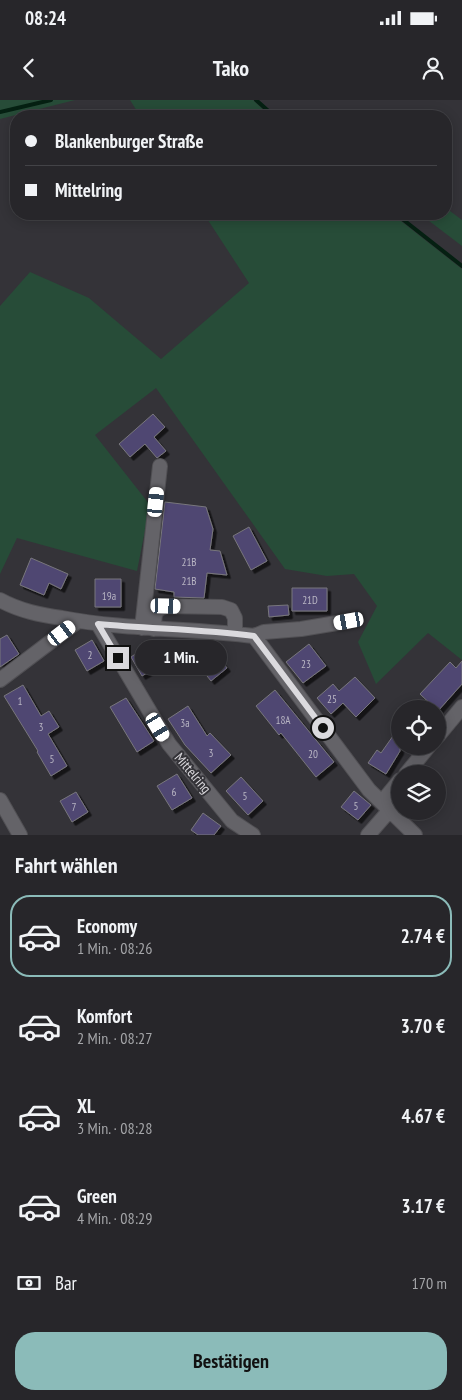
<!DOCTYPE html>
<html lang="de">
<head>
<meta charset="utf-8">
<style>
  body { margin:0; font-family:"PT Sans Narrow",sans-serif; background:#2f2e32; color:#f1f3f6; height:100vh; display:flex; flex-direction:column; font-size:19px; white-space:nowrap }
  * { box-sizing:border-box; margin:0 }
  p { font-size:16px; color:#a4a5a8 }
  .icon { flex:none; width:28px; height:28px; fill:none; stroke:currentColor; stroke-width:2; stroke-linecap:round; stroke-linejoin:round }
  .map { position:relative; height:735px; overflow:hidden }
  .drawer { display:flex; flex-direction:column; background:#27262a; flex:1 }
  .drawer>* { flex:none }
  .banner { position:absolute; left:10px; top:10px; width:442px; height:110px; border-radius:20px; box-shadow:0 2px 12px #0003,0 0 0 1px #434347; display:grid; align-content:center; height:110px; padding:0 15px; background:#27262a }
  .buttons { position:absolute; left:391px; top:600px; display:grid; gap:10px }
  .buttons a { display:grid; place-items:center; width:55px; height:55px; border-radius:50%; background:#27262a; box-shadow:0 2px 12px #0003,0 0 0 1px #434347; font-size:25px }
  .end { position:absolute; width:22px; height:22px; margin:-11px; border:6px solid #dbdade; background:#111; box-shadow:0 0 0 2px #111 }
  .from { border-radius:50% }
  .bubble { position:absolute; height:35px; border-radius:18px; background:#27262a; box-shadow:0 2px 12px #0003,0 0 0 1px #434347; font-size:16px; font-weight:700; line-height:35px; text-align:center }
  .car { position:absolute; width:15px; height:30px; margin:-15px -8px; border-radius:6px; box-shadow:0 0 4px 1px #0007; background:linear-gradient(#fff 24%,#345 0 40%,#fff 0 76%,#345 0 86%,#fff 0) }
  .banner b { display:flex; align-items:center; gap:18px; height:48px; font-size:19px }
  .banner b+b { border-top:1px solid #434347 }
  .banner i { width:12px; height:12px; background:#f1f3f6 }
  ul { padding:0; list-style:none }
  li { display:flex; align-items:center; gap:15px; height:82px; margin:0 10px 8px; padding:0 5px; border:2px solid transparent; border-radius:20px }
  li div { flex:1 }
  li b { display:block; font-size:19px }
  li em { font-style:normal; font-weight:700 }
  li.selected { border-color:#8bbbb9 }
  li>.icon { width:45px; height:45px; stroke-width:1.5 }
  h2 { padding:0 15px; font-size:22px; line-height:60px }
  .pay { display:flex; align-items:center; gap:12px; height:55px; padding:0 15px; font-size:19px }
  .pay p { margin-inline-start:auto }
  .action { display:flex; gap:10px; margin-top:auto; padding:10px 15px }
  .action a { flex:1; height:58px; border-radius:20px; background:#8bbbb9; color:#111; font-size:20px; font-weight:700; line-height:58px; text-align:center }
  .status { display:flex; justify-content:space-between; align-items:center; height:35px; padding:0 25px; background:#27262a; direction:ltr }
  .status svg { height:14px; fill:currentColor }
  header { display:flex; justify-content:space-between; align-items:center; height:65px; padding:0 15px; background:#27262a; font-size:22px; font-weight:700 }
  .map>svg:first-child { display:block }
  .green { fill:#274c38 }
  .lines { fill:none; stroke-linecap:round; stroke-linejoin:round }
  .stream { stroke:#052012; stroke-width:4 }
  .building { fill:#4f4672; stroke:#78777c; filter:url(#shadow) }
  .minor-casing { stroke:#515054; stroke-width:16 }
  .minor { stroke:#646368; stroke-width:14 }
  .route { stroke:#dbdade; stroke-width:6 }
  .labels { text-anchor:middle; stroke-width:4; stroke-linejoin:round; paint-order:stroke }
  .number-label { font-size:11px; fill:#b8b5c3 }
  .street-label { font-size:14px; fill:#dbdade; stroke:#343338 }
</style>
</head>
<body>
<div class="status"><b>08:24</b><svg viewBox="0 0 49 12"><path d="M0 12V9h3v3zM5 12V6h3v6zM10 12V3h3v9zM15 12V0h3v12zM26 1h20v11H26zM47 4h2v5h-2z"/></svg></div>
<header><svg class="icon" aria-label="back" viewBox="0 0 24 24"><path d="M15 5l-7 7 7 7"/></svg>Tako<svg class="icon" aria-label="person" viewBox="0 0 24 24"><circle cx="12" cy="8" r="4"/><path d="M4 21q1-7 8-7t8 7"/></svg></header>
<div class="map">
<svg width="462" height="735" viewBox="0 0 462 735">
  <defs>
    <filter id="shadow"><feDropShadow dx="3.5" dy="3.5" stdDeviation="0" flood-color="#0009"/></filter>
  </defs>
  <rect width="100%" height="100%" fill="#343338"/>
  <path class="green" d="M 0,0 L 75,0 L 0,19 Z
    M 130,0 L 253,0 L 270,16 L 140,16 Z
    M 446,108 L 462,120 L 462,146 L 420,114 L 446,114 Z
    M 204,114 L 392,114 L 462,169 L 462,560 L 428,533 L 376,584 L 358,542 L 377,506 L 354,474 L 327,476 L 285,469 L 156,288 L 95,335 L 150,405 L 137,471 L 17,438 L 0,474 L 0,206 L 30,172 L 89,198 L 161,259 L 249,183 Z"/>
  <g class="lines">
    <path class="stream" d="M 256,0 L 274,16
      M 0,12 L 51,0
      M 396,114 L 462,166"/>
  </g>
  <path class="building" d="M 153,314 L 165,327 L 154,337 L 166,351 L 157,358 L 145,344 L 130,357 L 119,344 Z
    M 165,402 L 206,407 L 213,429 L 210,450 L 220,451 L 227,475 L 207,473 L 204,498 L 174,497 L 174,492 L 155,489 Z
    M 249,427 L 267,461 L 251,470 L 233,436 Z
    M 31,458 L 68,474 L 61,489 L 49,483 L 44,495 L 20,485 Z
    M 95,479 L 121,479 L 121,507 L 95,507 Z
    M 292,488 L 327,488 L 327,511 L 292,511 Z
    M 288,505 L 289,515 L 269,517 L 268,506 Z
    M 7,535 L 19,554 L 0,567 L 0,539 Z
    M 92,540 L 104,561 L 87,571 L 75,550 Z
    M 309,544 L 326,566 L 303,583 L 286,562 Z
    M 147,546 L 159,566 L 142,576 L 131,557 Z
    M 212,549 L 227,568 L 211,581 L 196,562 Z
    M 462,561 L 462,584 L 438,611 L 420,594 L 450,562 L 456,568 Z
    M 355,577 L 375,598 L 356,617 L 343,603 L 331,614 L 317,598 L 333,584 L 339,591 Z
    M 23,585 L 41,616 L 49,611 L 59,627 L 48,634 L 67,666 L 51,676 L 37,652 L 38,651 L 4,596 Z
    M 275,590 L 334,662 L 316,677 L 281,633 L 279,635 L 256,606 Z
    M 126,598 L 154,641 L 137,652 L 110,607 Z
    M 188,606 L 207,636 L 210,633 L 231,655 L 211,673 L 185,645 L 168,619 Z
    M 400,626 L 400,651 L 386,674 L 368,663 L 377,650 L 381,653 Z
    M 177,674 L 192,698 L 172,710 L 157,686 Z
    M 241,677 L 263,701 L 248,715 L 226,691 Z
    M 354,691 L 371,705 L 358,720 L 341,707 Z
    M 76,692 L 88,712 L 72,722 L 60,701 Z
    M 203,713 L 221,726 L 214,735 L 198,735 L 191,730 Z"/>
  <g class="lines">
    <g class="minor-casing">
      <path id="minor" d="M 0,500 C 20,511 41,515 62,518 C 126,530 190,528 254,536 L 369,690 L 415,735
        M 98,524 L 169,644 L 232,721 L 253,735
        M 142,528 L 160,366
        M 154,529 C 155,516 152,511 166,506 L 222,507 L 231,510 L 235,518 L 235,534
        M 254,536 L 264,532 L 301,529 L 349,521
        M 0,580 L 78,521
        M 438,636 L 462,607
        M 406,674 L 429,646
        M 0,700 L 20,735
        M 382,702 L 400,680
        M 368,735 L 389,711"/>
    </g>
    <use href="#minor" class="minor"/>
  </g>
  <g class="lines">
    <path class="route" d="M 118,558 L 98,524 C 150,529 202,529 254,536 L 323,628"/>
  </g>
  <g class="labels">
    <g class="number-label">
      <text x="189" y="466">21B</text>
      <text x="189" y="485">21B</text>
      <text x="109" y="500">19a</text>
      <text x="310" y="504">21D</text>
      <text x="90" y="559">2</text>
      <text x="306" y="568">23</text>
      <text x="332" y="603">25</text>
      <text x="20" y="605">1</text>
      <text x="283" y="624">18A</text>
      <text x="185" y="627">3a</text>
      <text x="41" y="631">3</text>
      <text x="211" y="657">3</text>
      <text x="313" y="658">20</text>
      <text x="52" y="663">5</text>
      <text x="174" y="696">6</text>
      <text x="245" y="700">5</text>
      <text x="356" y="710">5</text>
      <text x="74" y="711">7</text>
    </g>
    <g class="street-label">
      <text transform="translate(193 673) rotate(50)" y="5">Mittelring</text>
    </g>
  </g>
</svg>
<div class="buttons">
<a><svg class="icon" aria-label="locate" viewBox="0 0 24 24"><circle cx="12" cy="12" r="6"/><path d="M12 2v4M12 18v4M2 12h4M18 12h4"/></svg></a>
<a><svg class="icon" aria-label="layers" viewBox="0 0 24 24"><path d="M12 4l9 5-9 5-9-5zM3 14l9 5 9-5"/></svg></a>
</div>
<i class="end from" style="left:323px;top:628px"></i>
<i class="end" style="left:118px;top:558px"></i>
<div class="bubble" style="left:135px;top:540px;width:92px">1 Min.</div>
<i class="car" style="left:156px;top:402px;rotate:6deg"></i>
<i class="car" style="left:166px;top:506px;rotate:92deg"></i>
<i class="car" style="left:349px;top:521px;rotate:260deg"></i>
<i class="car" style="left:62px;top:533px;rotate:53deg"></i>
<i class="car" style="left:158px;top:627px;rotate:149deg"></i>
<div class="banner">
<b><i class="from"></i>Blankenburger Straße</b>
<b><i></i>Mittelring</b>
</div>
</div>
<section class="drawer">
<h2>Fahrt wählen</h2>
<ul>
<li class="selected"><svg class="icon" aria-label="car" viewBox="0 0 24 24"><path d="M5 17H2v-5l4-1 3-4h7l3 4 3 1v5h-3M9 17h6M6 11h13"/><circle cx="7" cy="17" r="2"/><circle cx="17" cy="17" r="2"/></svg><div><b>Economy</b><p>1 Min. · 08:26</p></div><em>2.74 €</em></li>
<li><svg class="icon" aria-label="car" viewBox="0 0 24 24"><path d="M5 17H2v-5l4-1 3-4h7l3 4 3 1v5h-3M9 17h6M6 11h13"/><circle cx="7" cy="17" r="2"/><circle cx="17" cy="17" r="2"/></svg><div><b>Komfort</b><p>2 Min. · 08:27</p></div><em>3.70 €</em></li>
<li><svg class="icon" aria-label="car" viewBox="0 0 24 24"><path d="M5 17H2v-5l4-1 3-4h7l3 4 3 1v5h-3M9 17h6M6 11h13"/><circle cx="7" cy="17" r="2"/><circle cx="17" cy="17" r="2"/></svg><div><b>XL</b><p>3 Min. · 08:28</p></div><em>4.67 €</em></li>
<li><svg class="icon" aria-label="car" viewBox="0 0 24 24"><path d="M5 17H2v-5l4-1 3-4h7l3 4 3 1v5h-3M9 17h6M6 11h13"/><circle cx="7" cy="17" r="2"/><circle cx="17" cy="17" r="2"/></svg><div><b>Green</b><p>4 Min. · 08:29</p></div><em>3.17 €</em></li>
</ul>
<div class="pay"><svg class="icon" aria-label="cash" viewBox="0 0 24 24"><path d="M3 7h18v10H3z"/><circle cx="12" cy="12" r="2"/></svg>Bar<p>170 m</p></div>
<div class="action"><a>Bestätigen</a></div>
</section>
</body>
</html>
